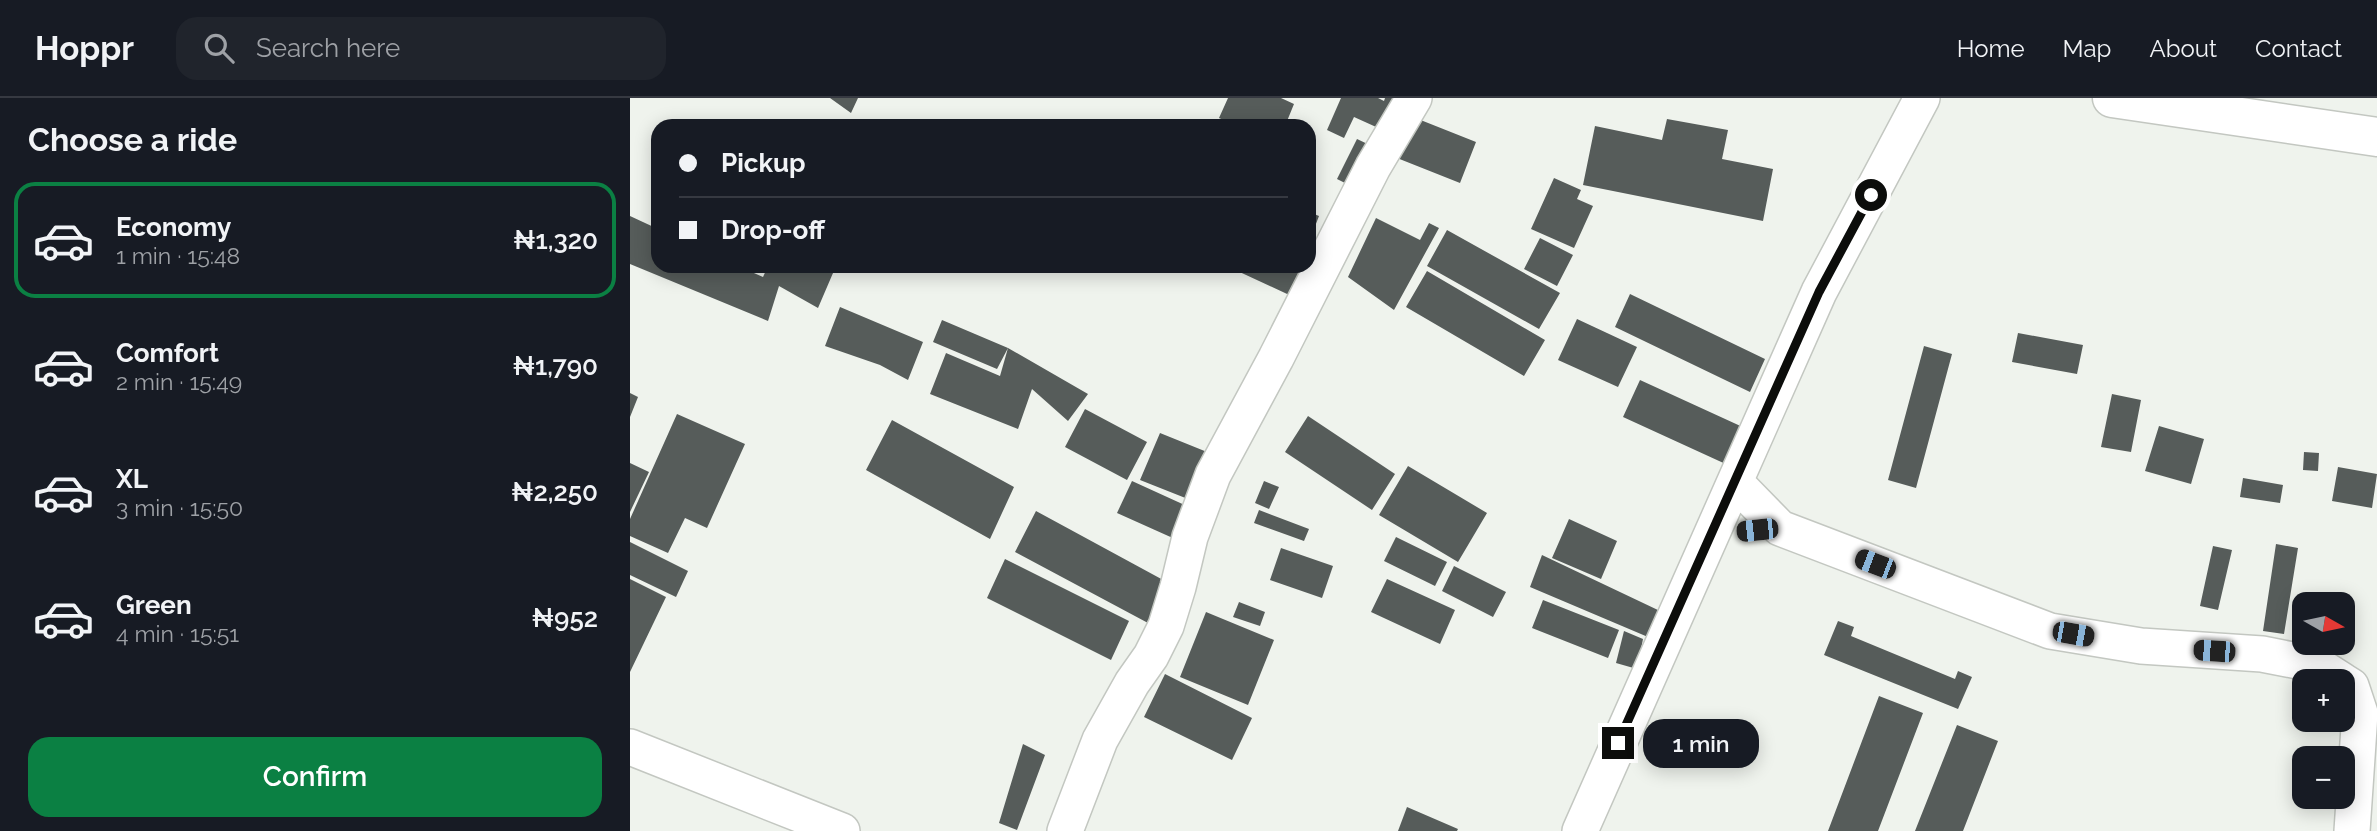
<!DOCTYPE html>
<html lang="en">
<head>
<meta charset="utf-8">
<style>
  body { margin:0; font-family:Raleway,sans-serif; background:#20242c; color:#f1f3f6; height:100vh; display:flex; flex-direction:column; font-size:26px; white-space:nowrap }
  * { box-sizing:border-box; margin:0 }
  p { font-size:23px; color:#9ea1a6 }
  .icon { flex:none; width:38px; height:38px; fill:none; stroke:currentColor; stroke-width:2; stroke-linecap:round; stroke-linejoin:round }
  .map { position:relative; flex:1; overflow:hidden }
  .sheet { display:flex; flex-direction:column; background:#171b24; width:630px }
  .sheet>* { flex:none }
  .banner { position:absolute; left:21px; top:21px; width:665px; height:154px; border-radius:21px; box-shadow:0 4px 18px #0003; display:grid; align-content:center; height:154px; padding:0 28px; background:#171b24 }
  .needle { width:46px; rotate:99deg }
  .tools { position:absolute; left:1662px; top:494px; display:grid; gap:14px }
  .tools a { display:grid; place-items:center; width:63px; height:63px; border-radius:14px; background:#171b24; box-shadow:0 4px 18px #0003; font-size:35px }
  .end { position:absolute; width:32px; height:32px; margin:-16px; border:9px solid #0c0d0b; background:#fff; box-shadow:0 0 0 4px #fff }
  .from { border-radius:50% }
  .bubble { position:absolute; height:49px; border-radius:21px; background:#171b24; box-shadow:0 4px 18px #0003; font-size:23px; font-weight:600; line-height:49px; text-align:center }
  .car { position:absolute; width:21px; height:42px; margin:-21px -10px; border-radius:9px; box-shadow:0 0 5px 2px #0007; background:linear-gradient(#222 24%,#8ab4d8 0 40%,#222 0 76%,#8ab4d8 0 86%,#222 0) }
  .banner b { display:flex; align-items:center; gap:24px; height:66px; font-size:26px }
  .banner b+b { border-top:2px solid #363941 }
  .banner i { width:18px; height:18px; background:#f1f3f6 }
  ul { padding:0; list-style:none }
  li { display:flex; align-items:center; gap:21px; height:116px; margin:0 14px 10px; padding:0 14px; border:4px solid transparent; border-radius:21px }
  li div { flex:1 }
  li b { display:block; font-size:26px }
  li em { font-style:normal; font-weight:600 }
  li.selected { border-color:#0b8043 }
  li>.icon { width:63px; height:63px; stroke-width:1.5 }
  h2 { padding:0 28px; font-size:32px; line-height:84px }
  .action { display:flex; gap:14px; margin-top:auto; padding:14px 28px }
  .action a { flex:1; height:80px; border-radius:21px; background:#0b8043; color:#fff; font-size:28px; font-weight:600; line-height:80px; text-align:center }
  header { display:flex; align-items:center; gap:42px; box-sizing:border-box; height:98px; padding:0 35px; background:#171b24; border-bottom:2px solid #363941 }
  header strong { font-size:33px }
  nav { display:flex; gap:38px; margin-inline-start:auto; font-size:24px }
  .search { width:490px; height:63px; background:#20242c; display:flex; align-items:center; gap:18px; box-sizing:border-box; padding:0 24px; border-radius:21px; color:#9ea1a6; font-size:26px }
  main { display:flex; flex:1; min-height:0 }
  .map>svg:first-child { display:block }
  .building { fill:#565c5a }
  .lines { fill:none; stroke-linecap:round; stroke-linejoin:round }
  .minor-casing { stroke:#c3c7c1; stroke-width:38 }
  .trunk-casing { stroke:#c3c7c1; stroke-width:41 }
  .minor { stroke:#fff; stroke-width:35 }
  .trunk { stroke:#fff; stroke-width:38 }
  .route { stroke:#0c0d0b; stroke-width:9 }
</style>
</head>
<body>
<header>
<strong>Hoppr</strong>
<div class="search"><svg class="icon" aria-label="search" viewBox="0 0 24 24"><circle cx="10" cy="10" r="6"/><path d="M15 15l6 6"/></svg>Search here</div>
<nav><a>Home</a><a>Map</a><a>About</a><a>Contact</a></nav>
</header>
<main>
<section class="sheet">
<h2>Choose a ride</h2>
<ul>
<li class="selected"><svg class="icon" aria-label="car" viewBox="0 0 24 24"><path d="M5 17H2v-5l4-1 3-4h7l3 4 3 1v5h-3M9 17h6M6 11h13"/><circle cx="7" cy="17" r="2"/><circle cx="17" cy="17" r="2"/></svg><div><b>Economy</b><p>1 min · 15:48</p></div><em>₦1,320</em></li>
<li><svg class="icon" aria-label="car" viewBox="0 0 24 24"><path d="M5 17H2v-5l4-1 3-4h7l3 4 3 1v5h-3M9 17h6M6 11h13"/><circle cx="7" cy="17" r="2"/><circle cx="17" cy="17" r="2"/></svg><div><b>Comfort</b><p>2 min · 15:49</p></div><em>₦1,790</em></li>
<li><svg class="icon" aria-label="car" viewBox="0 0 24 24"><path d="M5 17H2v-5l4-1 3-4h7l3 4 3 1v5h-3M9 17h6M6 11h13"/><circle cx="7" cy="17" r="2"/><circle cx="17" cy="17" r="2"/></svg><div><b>XL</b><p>3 min · 15:50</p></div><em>₦2,250</em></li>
<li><svg class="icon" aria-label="car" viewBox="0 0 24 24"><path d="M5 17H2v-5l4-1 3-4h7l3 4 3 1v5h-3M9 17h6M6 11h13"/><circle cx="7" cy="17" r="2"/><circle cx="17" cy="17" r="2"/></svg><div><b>Green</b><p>4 min · 15:51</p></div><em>₦952</em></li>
</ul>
<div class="action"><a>Confirm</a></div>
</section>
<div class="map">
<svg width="1747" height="733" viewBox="0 0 1747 733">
  <rect width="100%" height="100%" fill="#eff3ed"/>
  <path class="building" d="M 200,0 L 228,0 L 221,15 Z
    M 598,0 L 651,0 L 664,6 L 655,28 L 607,28 L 589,20 Z
    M 711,0 L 748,0 L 754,3 L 755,0 L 770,0 L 755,33 L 724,19 L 714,40 L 697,32 Z
    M 783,19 L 846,44 L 830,85 L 767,60 Z
    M 1037,21 L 1098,32 L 1092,61 L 1143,71 L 1133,123 L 953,87 L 965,28 L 1032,42 Z
    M 727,41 L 746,50 L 725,90 L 707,81 Z
    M 924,80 L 951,92 L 947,101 L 963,108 L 944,150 L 901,131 Z
    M 679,114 L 689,118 L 679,144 Z
    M 0,118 L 28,131 L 28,168 L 108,168 L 133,179 L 138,168 L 206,168 L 188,210 L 149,188 L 138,223 L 0,166 Z
    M 746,120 L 790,142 L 799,125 L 809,130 L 764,212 L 718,179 Z
    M 817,132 L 930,195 L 909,231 L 797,168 Z
    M 910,140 L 943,157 L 927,188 L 894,171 Z
    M 575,168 L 593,168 L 591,174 Z
    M 602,168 L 679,168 L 670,202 L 601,170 Z
    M 797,173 L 915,242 L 894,278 L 776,209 Z
    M 1000,196 L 1135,261 L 1120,294 L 985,229 Z
    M 210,209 L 293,244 L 278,282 L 250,267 L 195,248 Z
    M 947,221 L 1007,249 L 988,289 L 928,262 Z
    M 312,222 L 378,250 L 367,271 L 303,244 Z
    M 1388,235 L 1453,247 L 1447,276 L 1382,264 Z
    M 1294,248 L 1322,256 L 1286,390 L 1258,382 Z
    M 378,250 L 458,296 L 438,323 L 402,291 L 388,331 L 300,296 L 316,255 L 370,278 Z
    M 1010,282 L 1117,331 L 1100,368 L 993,319 Z
    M 0,295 L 8,299 L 0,319 Z
    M 1482,296 L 1511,302 L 1501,354 L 1471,349 Z
    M 455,311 L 517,344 L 497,382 L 435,349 Z
    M 47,316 L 115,346 L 77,430 L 55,420 L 38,455 L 0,438 L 0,421 Z
    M 678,318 L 765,376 L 742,412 L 655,354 Z
    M 262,322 L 384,389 L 360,441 L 236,372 Z
    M 1529,328 L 1574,341 L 1561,386 L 1515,373 Z
    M 530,335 L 582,356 L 563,403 L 510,382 Z
    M 1674,354 L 1689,355 L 1688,373 L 1673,372 Z
    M 0,365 L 19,374 L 0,414 Z
    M 778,368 L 857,415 L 828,464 L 749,417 Z
    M 1708,369 L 1747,376 L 1742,410 L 1702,403 Z
    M 1613,380 L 1653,387 L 1650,405 L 1610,399 Z
    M 502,383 L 559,409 L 545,441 L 487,415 Z
    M 634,383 L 649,389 L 639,411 L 625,405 Z
    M 629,412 L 679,431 L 674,443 L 624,425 Z
    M 406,413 L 535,483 L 518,525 L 385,454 Z
    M 939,421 L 987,443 L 971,481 L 922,460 Z
    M 766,439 L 817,464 L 805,488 L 754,463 Z
    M 0,444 L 58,473 L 46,499 L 0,477 Z
    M 1646,446 L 1668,450 L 1654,536 L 1633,533 Z
    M 1583,448 L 1602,452 L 1588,512 L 1570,508 Z
    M 651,450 L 703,468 L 692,500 L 640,482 Z
    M 912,457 L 1030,513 L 1018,539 L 900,489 Z
    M 375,461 L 499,523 L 481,562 L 357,500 Z
    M 824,468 L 876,494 L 863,519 L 812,493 Z
    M 0,481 L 36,499 L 0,574 Z
    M 757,481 L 825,512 L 810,546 L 741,514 Z
    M 913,502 L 989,532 L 978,560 L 902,530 Z
    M 609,504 L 635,514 L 630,528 L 603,519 Z
    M 576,514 L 644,542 L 618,607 L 550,579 Z
    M 1208,523 L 1224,529 L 1221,538 L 1325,581 L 1328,573 L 1342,579 L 1328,611 L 1194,557 Z
    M 994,533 L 1013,541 L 1007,571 L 986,565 Z
    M 535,576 L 622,620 L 602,662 L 514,619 Z
    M 1249,598 L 1293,615 L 1248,733 L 1198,733 Z
    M 1327,627 L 1368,643 L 1333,733 L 1285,733 Z
    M 393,646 L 415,657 L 387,732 L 369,725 Z
    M 777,709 L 828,731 L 827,733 L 768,733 Z"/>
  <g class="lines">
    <g class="minor-casing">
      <path id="minor" d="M 1106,385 L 1150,430 L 1420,533 L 1511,548 L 1632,556 L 1688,567 L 1713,583
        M 1713,583 L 1721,588 L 1730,615 L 1722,733
        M 0,649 L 212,733
        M 435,733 L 470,642 L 502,585 L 521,558 L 536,528 L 548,489 L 560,439 L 583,377 L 646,260 L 743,69 L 784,0
        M 950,733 L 1189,194 L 1292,0"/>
    </g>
    <g class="trunk-casing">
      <path id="trunk" d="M 1482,0 L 1747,39"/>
    </g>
    <use href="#minor" class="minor"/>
    <use href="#trunk" class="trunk"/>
  </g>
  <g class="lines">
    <path class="route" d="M 988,645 L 1189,194 L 1241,97"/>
  </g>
</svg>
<div class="tools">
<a><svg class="needle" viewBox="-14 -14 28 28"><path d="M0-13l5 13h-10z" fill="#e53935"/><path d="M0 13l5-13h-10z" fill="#9ea1a6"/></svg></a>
<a>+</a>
<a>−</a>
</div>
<i class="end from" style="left:1241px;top:97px"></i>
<i class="end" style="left:988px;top:645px"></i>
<div class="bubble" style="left:1013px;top:621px;width:116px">1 min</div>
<i class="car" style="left:1127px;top:432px;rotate:264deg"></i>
<i class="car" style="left:1245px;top:466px;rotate:291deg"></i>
<i class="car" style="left:1443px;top:536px;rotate:100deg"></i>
<i class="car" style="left:1584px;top:553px;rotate:274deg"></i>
<div class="banner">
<b><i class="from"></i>Pickup</b>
<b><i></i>Drop-off</b>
</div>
</div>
</main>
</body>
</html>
